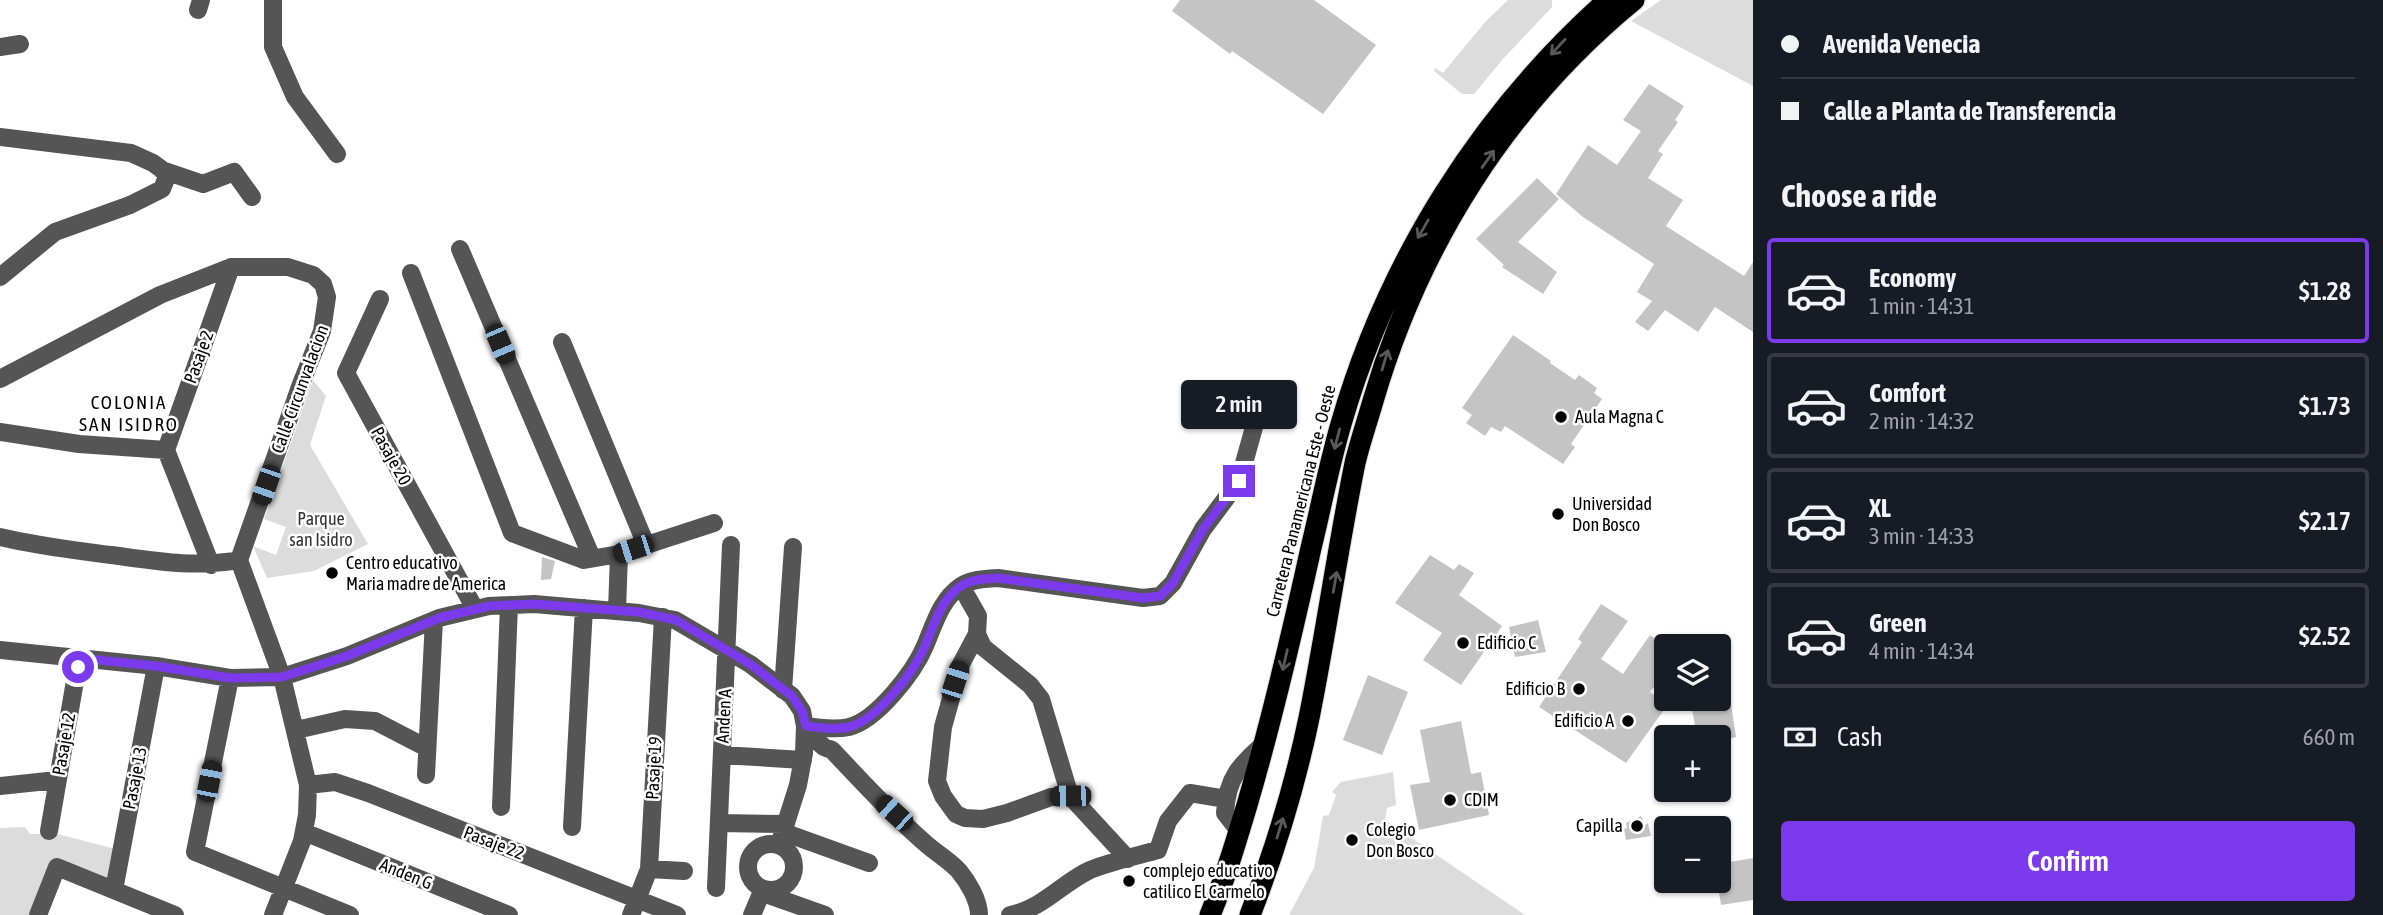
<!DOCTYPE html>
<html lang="en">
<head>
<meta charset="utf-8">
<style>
  body { margin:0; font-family:"Asap Condensed",sans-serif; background:#242831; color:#f1f3f6; height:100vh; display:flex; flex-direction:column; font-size:26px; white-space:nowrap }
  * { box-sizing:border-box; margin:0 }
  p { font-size:23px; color:#9ea1a6 }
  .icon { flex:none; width:38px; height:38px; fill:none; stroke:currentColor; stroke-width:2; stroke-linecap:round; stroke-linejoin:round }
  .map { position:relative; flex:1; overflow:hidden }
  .drawer { display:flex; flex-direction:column; background:#171b24; width:630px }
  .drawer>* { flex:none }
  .top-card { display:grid; align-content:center; height:154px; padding:0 28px; background:#171b24 }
  .tools { position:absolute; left:1654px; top:634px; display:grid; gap:14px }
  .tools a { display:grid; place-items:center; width:77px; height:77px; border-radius:7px; background:#171b24; box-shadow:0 2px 5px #0004; font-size:35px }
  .end { position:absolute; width:32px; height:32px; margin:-16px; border:9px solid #7c3aed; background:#fff; box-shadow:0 0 0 4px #fff }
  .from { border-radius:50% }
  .bubble { position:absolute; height:49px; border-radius:7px; background:#171b24; box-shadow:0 2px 5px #0004; font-size:23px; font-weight:600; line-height:49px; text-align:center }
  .car { position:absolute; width:21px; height:42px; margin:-21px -10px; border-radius:9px; box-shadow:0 0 5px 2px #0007; background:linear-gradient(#222 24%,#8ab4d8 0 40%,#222 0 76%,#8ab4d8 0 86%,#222 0) }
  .top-card b { display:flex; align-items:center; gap:24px; height:66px; font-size:26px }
  .top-card b+b { border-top:2px solid #363941 }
  .top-card i { width:18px; height:18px; background:#f1f3f6 }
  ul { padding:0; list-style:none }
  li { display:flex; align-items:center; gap:21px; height:105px; margin:0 14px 10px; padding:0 14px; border:4px solid #363941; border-radius:7px }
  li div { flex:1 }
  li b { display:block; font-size:26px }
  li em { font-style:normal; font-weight:600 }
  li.current { border-color:#7c3aed }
  li>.icon { width:63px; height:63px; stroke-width:1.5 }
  h2 { padding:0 28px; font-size:32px; line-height:84px }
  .pay { display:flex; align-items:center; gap:18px; height:77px; padding:0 28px; font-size:26px }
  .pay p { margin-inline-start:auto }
  .button { display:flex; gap:14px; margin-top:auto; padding:14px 28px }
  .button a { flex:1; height:80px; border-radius:7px; background:#7c3aed; color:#fff; font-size:28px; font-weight:600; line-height:80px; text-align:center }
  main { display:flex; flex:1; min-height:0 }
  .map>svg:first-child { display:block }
  .green { fill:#dcdcdc }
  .building { fill:#c4c4c4 }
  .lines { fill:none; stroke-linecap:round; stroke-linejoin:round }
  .highway-casing { stroke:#dbdbdb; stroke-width:23 }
  .minor { stroke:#555; stroke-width:18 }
  .highway { stroke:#000; stroke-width:21 }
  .oneway { stroke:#595959 }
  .route { stroke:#7c3aed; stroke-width:9 }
  .poi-dot { fill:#000; stroke:#fff; stroke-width:2.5 }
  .labels { text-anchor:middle; stroke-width:5; stroke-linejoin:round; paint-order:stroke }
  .street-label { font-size:18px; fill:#000; stroke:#fff }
  .poi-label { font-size:18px; fill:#000; stroke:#fff; text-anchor:start }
  .park-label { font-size:18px; fill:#333; stroke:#fff }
  .neighbourhood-label { font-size:19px; letter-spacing:2px; fill:#000; stroke:#fff }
</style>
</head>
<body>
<main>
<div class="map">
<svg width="1753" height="915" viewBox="0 0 1753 915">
  <rect width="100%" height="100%" fill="#fff"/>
  <path class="green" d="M 1508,0 L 1552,0 L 1552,7 L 1503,59 L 1474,94 L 1462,94 L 1434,71 L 1435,68 L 1443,73 L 1486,21 Z
    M 1661,0 L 1753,0 L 1753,86 L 1631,21 Z
    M 313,380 L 326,396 L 310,445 L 368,544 L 314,571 L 267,578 L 253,546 L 276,555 L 286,527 L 264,519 Z
    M 1393,772 L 1396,805 L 1387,808 L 1385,820 L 1525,915 L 1289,915 L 1314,868 L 1323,816 L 1329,815 L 1336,795 L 1332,792 L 1341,782 Z
    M 25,827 L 30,834 L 57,834 L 116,849 L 111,883 L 53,862 L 33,915 L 0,915 L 0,828 Z"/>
  <path class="building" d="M 1180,0 L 1314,0 L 1376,45 L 1323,114 L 1232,51 L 1230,54 L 1172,11 Z
    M 1649,84 L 1684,106 L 1675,120 L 1678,122 L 1658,151 L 1663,154 L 1648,178 L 1683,200 L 1666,226 L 1744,276 L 1753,262 L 1753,332 L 1715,307 L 1698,332 L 1665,310 L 1648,331 L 1635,322 L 1652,301 L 1637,292 L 1654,264 L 1583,217 L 1556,194 L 1588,145 L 1617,165 L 1641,131 L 1623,120 Z
    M 1537,178 L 1559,199 L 1518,242 L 1557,272 L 1543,294 L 1502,267 L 1504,265 L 1476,239 Z
    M 1513,335 L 1551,361 L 1550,363 L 1575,380 L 1579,375 L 1597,388 L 1594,393 L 1602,399 L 1571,444 L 1575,447 L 1563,464 L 1505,426 L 1501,432 L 1491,427 L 1485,436 L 1466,423 L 1472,415 L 1462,408 Z
    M 1430,555 L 1454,570 L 1459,564 L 1474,573 L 1459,595 L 1502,626 L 1461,685 L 1423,660 L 1442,633 L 1395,603 Z
    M 542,557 L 555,561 L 551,579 L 541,580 Z
    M 1601,604 L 1628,621 L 1601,659 L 1623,674 L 1650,635 L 1666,646 L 1666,671 L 1650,692 L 1668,704 L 1626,763 L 1539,707 L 1582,642 L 1578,639 Z
    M 1538,620 L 1546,652 L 1515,657 L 1509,627 Z
    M 1368,675 L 1408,692 L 1382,755 L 1343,740 Z
    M 1728,684 L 1736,737 L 1718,741 L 1718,737 L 1697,737 L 1690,698 L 1718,698 L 1718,686 Z
    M 1461,721 L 1471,774 L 1481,772 L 1489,815 L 1419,830 L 1410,785 L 1430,782 L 1420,730 Z
    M 1641,816 L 1645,825 L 1648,823 L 1651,836 L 1626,840 L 1624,829 L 1627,828 L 1626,823 Z
    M 1753,858 L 1753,900 L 1721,905 L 1717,880 L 1718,880 L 1718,864 Z"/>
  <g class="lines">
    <g class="highway-casing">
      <path id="highway" d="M 1210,915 C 1225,879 1236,842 1247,805 C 1272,720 1292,634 1311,548 C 1321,507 1329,465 1341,424 C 1388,261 1481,113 1608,0
        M 1250,915 C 1275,851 1295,785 1309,718 C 1326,633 1338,547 1355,463 C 1360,442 1367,422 1373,401 C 1419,244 1506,105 1634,0"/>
    </g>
    <path class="minor" d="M 273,0 L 273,47 L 295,97 L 337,154
      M 198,10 L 201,0
      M 0,47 L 20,44
      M 0,137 L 131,153 L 153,163 L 168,174 L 162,189 L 130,205 L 55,232 L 0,277
      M 162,170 L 203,184 L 234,172 L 252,197
      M 460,249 L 592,558
      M 411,273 L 512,533 L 584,560 L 619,554 L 714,523
      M 380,299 L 346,373 L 475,609
      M 562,342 L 646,545
      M 0,379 L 160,295 L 231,267 L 288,267 L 313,275 L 323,284 L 327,297 L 322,331 L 301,384 L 239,560
      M 0,432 L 79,444 L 166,450
      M 0,537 C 37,546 74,550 111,555 C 156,561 194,568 239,560
      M 239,560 L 282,677 L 308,785 L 307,815 L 302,841 L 273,915
      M 211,565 L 166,450 L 231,267
      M 961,586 L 978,616 L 977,634 L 983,647 L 1030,685 L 1041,699 L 1070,796 L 1128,859
      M 617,611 L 619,554
      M 977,634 L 960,666 L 943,727 L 937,781 L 943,796 L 956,814 L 965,818 L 983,819 L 1007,813 L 1051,797 L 1070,796
      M 0,650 L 156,666 L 230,678 L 282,677 L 347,656 L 439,618 L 489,606 L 534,604 L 639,613 L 675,620 L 750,664 L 792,696 L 802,711 L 805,726 L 804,753 L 798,785 L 779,845
      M 230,678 L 195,852 L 350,915
      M 783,690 L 793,547
      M 805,726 C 819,728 835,730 849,727 C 877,720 914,672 925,646 C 934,625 941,599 961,586 C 972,579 985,579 998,578 L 1143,598 L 1160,596 L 1173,583 L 1203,529 L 1239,481 L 1258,413
      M 816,728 L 818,742 L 824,747 L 832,750 C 862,782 892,814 925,843 C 936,853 949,860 959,871 C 968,882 979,900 979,915
      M 296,730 L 345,719 L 375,721 L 427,748
      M 722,755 L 803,760
      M 426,775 L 434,620
      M 308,785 L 335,782 L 368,793 L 677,915
      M 0,786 L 57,780
      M 501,807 L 509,605
      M 719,823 L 786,824
      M 572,827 L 584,608
      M 49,831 L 79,658
      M 1239,831 L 1225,813 C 1227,777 1240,765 1266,742
      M 304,832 L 509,915
      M 783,832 L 869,863
      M748 867a23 23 0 1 1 46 0a23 23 0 1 1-46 0Z
      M 649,869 L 684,871
      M 716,888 L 731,545
      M 114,890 L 156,666
      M 763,893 L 825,915
      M 38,915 L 57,867 L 175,915
      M 631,915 L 649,869 L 663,617
      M 752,915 L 763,889
      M 1010,915 C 1042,909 1062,883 1090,870 C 1112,861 1136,856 1158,850 L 1168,821 L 1190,793 L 1226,799"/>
    <use href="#highway" class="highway"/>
  </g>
  <defs><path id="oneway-shaft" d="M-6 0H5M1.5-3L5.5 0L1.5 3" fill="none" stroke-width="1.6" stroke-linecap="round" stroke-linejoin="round" transform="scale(1.75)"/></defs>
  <g class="oneway">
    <use href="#oneway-shaft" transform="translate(1558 47) rotate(133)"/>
    <use href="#oneway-shaft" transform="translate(1488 159) rotate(-55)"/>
    <use href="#oneway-shaft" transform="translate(1423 229) rotate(120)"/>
    <use href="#oneway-shaft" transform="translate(1385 360) rotate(-73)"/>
    <use href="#oneway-shaft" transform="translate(1337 439) rotate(105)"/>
    <use href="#oneway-shaft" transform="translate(1335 582) rotate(-80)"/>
    <use href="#oneway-shaft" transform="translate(1285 660) rotate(103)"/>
    <use href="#oneway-shaft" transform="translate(1280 828) rotate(-73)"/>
  </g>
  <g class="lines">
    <path class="route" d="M 78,667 L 79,658 L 156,666 L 230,678 L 282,677 L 347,656 L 439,618 L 489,606 L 534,604 L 639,612 L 676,620 L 750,664 L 792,696 L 802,711 L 806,726 C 819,728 835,730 849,727 C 877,720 914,672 925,646 C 934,625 941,599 961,586 C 972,579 985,579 998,578 L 1143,598 L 1160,596 L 1173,583 L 1203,529 L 1239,481"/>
  </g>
  <g class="poi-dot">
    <circle cx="1561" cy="417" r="7"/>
    <circle cx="1558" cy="514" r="7"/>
    <circle cx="332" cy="573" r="7"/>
    <circle cx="1463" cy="643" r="7"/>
    <circle cx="1579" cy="689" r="7"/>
    <circle cx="1628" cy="721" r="7"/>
    <circle cx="1450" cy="800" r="7"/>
    <circle cx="1637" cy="826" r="7"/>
    <circle cx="1352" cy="840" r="7"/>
    <circle cx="1129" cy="881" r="7"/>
  </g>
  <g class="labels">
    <g class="street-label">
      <text transform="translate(199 357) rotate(-70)" y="6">Pasaje 2</text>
      <text transform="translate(300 389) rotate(-70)" y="6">Calle Circunvalacion</text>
      <text transform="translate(391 456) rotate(61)" y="6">Pasaje 20</text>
      <text transform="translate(1301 501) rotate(-76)" y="6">Carretera Panamericana Este - Oeste</text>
      <text transform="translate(724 716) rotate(-87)" y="6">Anden A</text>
      <text transform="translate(64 744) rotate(-80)" y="6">Pasaje 12</text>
      <text transform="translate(654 768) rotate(-87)" y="6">Pasaje 19</text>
      <text transform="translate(135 778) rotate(-79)" y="6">Pasaje 13</text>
      <text transform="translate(494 843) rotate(21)" y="6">Pasaje 22</text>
      <text transform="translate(406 874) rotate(22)" y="6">Anden G</text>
    </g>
    <g class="poi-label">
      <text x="1575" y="423">Aula Magna C</text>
      <text x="1572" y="510">Universidad<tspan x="1572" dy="21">Don Bosco</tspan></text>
      <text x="346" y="569">Centro educativo<tspan x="346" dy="21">Maria madre de America</tspan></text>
      <text x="1477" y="649">Edificio C</text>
      <text x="1565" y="695" text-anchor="end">Edificio B</text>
      <text x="1614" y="727" text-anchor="end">Edificio A</text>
      <text x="1464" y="806">CDIM</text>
      <text x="1623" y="832" text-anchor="end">Capilla</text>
      <text x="1366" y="836">Colegio<tspan x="1366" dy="21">Don Bosco</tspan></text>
      <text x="1143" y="877">complejo educativo<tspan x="1143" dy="21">catilico El Carmelo</tspan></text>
    </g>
    <g class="park-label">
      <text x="321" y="525">Parque<tspan x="321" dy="21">san Isidro</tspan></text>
    </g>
    <g class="neighbourhood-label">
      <text x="129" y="409">COLONIA<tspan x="129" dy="22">SAN ISIDRO</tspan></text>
    </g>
  </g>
</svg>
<div class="tools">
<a><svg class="icon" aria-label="layers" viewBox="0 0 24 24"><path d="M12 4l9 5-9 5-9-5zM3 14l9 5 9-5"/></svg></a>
<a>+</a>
<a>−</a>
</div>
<i class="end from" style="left:78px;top:667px"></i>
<i class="end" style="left:1239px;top:481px"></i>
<div class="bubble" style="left:1181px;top:380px;width:116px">2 min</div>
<i class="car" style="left:500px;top:344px;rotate:157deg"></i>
<i class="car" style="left:266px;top:485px;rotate:199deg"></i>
<i class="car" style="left:633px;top:549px;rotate:252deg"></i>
<i class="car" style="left:955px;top:681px;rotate:18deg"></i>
<i class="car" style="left:209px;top:781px;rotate:11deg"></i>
<i class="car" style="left:1070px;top:796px;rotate:269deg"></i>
<i class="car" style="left:894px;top:813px;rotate:312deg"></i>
</div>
<section class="drawer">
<div class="top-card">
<b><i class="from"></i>Avenida Venecia</b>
<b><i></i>Calle a Planta de Transferencia</b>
</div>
<h2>Choose a ride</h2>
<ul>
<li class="current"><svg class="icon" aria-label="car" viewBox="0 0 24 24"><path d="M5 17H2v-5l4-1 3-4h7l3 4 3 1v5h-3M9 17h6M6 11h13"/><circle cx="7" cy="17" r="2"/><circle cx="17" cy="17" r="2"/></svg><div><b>Economy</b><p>1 min · 14:31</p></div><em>$1.28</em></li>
<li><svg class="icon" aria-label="car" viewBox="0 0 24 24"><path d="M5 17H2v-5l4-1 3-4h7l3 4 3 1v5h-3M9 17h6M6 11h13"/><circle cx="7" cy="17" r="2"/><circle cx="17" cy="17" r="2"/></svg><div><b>Comfort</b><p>2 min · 14:32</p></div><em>$1.73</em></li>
<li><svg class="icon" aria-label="car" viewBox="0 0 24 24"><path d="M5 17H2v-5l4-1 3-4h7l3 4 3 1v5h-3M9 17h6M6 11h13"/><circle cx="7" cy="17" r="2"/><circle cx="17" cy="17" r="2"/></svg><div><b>XL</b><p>3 min · 14:33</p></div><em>$2.17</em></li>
<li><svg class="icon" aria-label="car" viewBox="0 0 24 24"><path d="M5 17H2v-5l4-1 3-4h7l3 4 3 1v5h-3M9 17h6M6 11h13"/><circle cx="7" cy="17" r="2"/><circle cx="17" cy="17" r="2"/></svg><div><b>Green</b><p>4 min · 14:34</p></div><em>$2.52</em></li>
</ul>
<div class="pay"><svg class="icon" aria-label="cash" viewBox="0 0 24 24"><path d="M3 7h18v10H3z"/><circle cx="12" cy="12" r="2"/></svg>Cash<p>660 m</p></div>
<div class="button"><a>Confirm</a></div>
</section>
</main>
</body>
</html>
